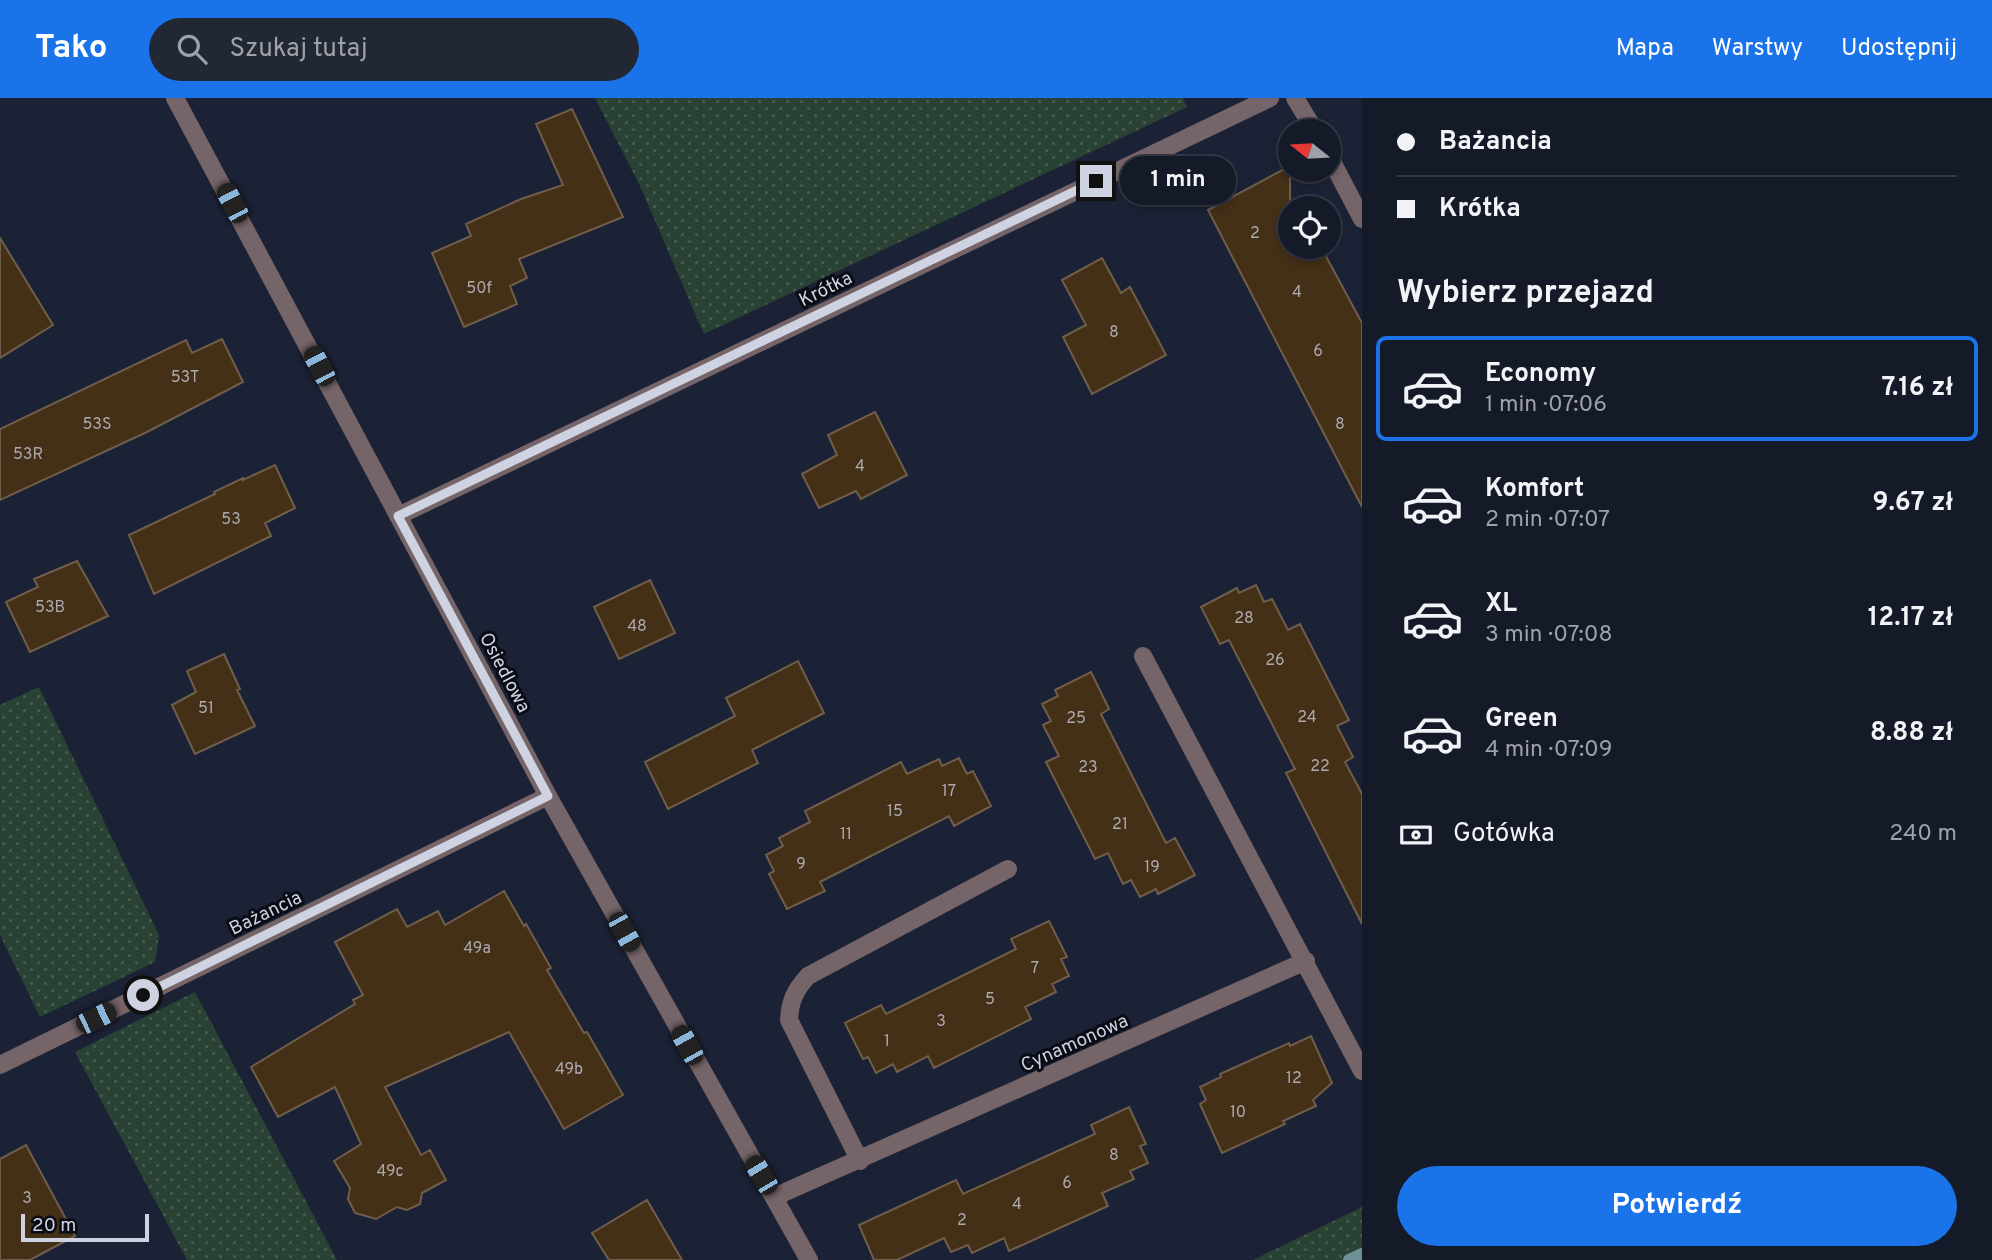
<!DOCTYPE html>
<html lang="pl">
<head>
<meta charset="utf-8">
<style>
  body { margin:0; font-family:Overpass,sans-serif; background:#222734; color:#f1f3f6; height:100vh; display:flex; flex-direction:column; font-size:26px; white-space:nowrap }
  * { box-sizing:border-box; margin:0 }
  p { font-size:23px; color:#9da1a8 }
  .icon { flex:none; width:38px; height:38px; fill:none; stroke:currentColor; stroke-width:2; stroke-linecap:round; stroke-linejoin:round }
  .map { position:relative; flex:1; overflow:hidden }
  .panel { display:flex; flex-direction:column; background:#151a28; width:630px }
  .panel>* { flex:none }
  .banner { display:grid; align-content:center; height:154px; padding:0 35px; background:#151a28 }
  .needle { width:46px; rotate:288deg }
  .controls { position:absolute; left:1278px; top:21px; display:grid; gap:14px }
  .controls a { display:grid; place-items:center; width:63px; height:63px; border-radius:50%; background:#151a28; box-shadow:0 4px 10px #0003,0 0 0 2px #343845; font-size:35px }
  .scale { position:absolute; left:21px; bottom:18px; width:128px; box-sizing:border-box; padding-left:7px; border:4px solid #cfd3e1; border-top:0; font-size:19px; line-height:24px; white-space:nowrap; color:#cfd3e1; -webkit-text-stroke:5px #090c14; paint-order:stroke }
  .end { position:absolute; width:32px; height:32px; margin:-16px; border:9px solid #cfd3e1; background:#111; box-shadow:0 0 0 4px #111 }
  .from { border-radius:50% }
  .bubble { position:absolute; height:49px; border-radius:24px; background:#151a28; box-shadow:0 4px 10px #0003,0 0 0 2px #343845; font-size:23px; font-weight:700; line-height:49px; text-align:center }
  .car { position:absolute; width:21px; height:42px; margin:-21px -10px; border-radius:9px; box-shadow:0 0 5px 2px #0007; background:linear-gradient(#222 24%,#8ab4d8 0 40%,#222 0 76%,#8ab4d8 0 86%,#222 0) }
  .banner b { display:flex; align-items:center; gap:24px; height:66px; font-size:26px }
  .banner b+b { border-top:2px solid #343845 }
  .banner i { width:18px; height:18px; background:#f1f3f6 }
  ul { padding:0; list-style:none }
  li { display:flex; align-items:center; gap:21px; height:105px; margin:0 14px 10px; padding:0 21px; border:4px solid transparent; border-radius:10px }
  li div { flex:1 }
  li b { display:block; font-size:26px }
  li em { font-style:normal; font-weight:700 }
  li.selected { border-color:#1a73e8 }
  li>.icon { width:63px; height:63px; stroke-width:1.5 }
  h2 { padding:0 35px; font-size:32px; line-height:84px }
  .pay { display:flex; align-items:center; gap:18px; height:77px; padding:0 35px; font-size:26px }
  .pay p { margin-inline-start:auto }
  .cta { display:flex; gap:14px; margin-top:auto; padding:14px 35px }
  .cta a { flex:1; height:80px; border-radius:42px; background:#1a73e8; color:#fff; font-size:28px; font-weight:700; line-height:80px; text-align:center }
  header { display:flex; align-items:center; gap:42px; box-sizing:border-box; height:98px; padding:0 35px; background:#1a73e8; color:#fff }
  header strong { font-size:33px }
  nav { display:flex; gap:38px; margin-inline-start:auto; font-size:24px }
  .search { width:490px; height:63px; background:#222734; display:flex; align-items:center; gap:18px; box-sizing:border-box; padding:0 24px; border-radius:38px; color:#9da1a8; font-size:26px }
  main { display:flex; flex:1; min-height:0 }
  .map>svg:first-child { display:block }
  .grass { fill:url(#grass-dots) }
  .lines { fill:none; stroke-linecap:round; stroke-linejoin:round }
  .stream { stroke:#6f8e96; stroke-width:12 }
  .building { fill:#442f17; stroke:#705e4b; stroke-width:2 }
  .minor { stroke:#756468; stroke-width:18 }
  .route { stroke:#cfd3e1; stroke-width:9 }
  .labels { text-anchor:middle; stroke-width:6; stroke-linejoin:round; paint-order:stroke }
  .number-label { font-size:16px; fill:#acaaae }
  .street-label { font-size:19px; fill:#cfd3e1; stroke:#090c14 }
</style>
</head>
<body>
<header>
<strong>Tako</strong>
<div class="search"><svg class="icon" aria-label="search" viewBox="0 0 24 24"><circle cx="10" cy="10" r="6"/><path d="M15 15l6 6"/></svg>Szukaj tutaj</div>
<nav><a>Mapa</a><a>Warstwy</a><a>Udostępnij</a></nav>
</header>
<main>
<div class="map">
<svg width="1362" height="1162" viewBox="0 0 1362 1162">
  <defs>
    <pattern id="grass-dots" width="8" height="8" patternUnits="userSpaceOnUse" patternTransform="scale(1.75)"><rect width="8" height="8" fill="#294234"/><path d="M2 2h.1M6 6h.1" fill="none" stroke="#475c51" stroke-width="1.8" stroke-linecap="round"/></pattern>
  </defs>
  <rect width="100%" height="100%" fill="#1c2235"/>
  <path class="grass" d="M 595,0 L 1183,0 L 1187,9 L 704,236 L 640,88 Z
    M 39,589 L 159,837 L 155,864 L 40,919 L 0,837 L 0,607 Z
    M 195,894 L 337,1162 L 187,1162 L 75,954 Z
    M 1362,1109 L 1362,1162 L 1253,1162 Z"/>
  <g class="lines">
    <path class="stream" d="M 1349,1162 L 1362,1156"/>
  </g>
  <path class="building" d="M 572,11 L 623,119 L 519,161 L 527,180 L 510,188 L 517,206 L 464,229 L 432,155 L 471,138 L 466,126 L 521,101 L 563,87 L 536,26 Z
    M 1290,68 L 1290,149 L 1321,149 L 1362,225 L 1362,409 L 1208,112 Z
    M 0,140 L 53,227 L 0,260 Z
    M 1102,160 L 1121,195 L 1130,189 L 1166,257 L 1092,296 L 1063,239 L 1086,227 L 1062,182 Z
    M 222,241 L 243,284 L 147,334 L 0,402 L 0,331 L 186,242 L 192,255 Z
    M 875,314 L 907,377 L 861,401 L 856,393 L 819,410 L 802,376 L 837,357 L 828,337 Z
    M 275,367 L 295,410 L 265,425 L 271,438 L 154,496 L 129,437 L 215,396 L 214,394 L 243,380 L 243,382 Z
    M 77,463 L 108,518 L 30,554 L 6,504 L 38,489 L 34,481 Z
    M 650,482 L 675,535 L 619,561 L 594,509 Z
    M 1256,487 L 1264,504 L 1272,501 L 1288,532 L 1300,526 L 1349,622 L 1337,628 L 1353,659 L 1345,664 L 1362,696 L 1362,826 L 1286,675 L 1295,671 L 1229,542 L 1220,546 L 1201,509 L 1237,490 L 1239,495 Z
    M 224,556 L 240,591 L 237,592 L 255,628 L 195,656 L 172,607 L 196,594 L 187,573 Z
    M 798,563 L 824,615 L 752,652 L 758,665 L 668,711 L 645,664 L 735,618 L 726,600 Z
    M 1091,574 L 1109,611 L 1101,616 L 1166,745 L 1175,740 L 1195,777 L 1158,796 L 1156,791 L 1140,799 L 1131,782 L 1123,786 L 1108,755 L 1095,761 L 1046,664 L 1059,658 L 1043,627 L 1051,623 L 1042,606 L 1058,598 L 1055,592 Z
    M 959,660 L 967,676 L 973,673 L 991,708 L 954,728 L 949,718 L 820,784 L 825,793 L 787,811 L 769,776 L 774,773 L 766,757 L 783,748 L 779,740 L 810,724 L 805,713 L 901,664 L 907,676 L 939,661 L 942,668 Z
    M 504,793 L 524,828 L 526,826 L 551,870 L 547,872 L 584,935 L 587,934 L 623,997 L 564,1031 L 509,934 L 385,989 L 421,1057 L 430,1052 L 446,1082 L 422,1095 L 420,1106 L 407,1112 L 397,1109 L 376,1121 L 355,1115 L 348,1101 L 350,1090 L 334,1063 L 361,1046 L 335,989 L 278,1019 L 251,969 L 355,906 L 353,902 L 363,897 L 335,844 L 397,811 L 407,829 L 438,813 L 445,827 Z
    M 1049,823 L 1067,859 L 1061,861 L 1069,878 L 1052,886 L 1056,894 L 1025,909 L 1031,921 L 934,970 L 928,958 L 897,974 L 893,966 L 876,975 L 868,959 L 863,961 L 845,925 L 881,907 L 886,916 L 1016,851 L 1011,841 Z
    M 1311,938 L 1332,985 L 1313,1002 L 1316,1008 L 1283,1023 L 1285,1026 L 1222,1055 L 1200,1006 L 1206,1002 L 1200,989 L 1221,979 L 1220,976 L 1289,945 L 1290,948 Z
    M 1129,1009 L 1146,1046 L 1140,1048 L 1148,1065 L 1130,1073 L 1134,1081 L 1102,1095 L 1108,1108 L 1009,1153 L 1004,1140 L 972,1155 L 968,1147 L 951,1154 L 944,1140 L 897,1162 L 874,1162 L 859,1127 L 956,1082 L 963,1096 L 1095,1036 L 1091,1027 Z
    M 26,1047 L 75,1138 L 30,1162 L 0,1162 L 0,1061 Z
    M 647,1102 L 682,1162 L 609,1162 L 592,1135 Z"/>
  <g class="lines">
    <path class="minor" d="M 175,0 L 548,698 L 809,1162
      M 1295,0 L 1315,33
      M 1328,56 L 1362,121
      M 398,418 L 1270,0
      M 1143,558 L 1362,973
      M 0,967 L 548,698
      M 860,1063 L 789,922 C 790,903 795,892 808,878 L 1008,771
      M 774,1099 L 1306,863"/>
  </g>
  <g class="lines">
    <path class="route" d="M 143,897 L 548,698 L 398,418 L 1096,83"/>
  </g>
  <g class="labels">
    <g class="number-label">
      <text x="1255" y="140">2</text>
      <text x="479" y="195">50f</text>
      <text x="1297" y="199">4</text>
      <text x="1114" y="239">8</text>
      <text x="1318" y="258">6</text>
      <text x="185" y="284">53T</text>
      <text x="97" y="331">53S</text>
      <text x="1340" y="331">8</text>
      <text x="28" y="361">53R</text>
      <text x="860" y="373">4</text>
      <text x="231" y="426">53</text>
      <text x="50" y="514">53B</text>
      <text x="1244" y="525">28</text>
      <text x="637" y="533">48</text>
      <text x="1275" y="567">26</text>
      <text x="206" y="615">51</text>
      <text x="1307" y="624">24</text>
      <text x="1076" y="625">25</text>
      <text x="1320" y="673">22</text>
      <text x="1088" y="674">23</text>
      <text x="949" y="698">17</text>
      <text x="895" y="718">15</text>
      <text x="1120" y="731">21</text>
      <text x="846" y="741">11</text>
      <text x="801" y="771">9</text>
      <text x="1152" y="774">19</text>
      <text x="477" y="855">49a</text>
      <text x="1035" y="875">7</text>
      <text x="990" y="906">5</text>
      <text x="941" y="928">3</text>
      <text x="887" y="948">1</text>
      <text x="569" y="976">49b</text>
      <text x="1294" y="985">12</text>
      <text x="1238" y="1019">10</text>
      <text x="1114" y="1062">8</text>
      <text x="390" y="1078">49c</text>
      <text x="1067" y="1090">6</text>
      <text x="27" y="1105">3</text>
      <text x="1017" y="1111">4</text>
      <text x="962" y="1127">2</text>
    </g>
    <g class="street-label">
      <text transform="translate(825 190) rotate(-26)" y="7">Krótka</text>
      <text transform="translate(506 574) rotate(62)" y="7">Osiedlowa</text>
      <text transform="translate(265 814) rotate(-26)" y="7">Bażancia</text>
      <text transform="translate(1074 944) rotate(-24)" y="7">Cynamonowa</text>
    </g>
  </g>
</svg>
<div class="controls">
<a><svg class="needle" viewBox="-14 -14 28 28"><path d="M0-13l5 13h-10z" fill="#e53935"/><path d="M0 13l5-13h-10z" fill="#9da1a8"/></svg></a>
<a><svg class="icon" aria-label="locate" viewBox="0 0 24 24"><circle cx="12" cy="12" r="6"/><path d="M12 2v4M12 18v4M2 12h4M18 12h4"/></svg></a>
</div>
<div class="scale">20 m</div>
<i class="end from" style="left:143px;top:897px"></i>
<i class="end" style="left:1096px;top:83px"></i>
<div class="bubble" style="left:1120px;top:58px;width:116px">1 min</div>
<i class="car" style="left:232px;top:105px;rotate:332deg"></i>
<i class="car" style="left:319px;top:268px;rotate:332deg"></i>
<i class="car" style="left:624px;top:834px;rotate:151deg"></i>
<i class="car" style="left:96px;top:920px;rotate:64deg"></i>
<i class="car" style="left:687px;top:947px;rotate:331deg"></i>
<i class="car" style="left:761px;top:1077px;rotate:329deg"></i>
</div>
<section class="panel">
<div class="banner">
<b><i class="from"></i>Bażancia</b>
<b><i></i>Krótka</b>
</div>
<h2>Wybierz przejazd</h2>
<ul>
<li class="selected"><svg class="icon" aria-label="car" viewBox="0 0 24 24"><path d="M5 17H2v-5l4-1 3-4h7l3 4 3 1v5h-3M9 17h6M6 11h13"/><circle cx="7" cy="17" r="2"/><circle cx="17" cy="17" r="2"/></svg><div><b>Economy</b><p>1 min · 07:06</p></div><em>7.16 zł</em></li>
<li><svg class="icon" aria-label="car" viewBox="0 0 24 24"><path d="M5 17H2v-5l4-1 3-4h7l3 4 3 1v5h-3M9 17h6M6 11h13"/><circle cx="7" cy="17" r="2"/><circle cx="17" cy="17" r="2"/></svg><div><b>Komfort</b><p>2 min · 07:07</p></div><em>9.67 zł</em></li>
<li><svg class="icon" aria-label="car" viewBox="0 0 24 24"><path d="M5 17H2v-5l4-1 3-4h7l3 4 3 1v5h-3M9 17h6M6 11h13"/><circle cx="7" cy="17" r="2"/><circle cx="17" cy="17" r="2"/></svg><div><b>XL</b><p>3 min · 07:08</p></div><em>12.17 zł</em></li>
<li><svg class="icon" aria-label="car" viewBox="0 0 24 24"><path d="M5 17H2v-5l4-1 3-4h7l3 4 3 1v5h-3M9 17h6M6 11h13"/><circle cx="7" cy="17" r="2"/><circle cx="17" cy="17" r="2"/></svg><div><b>Green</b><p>4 min · 07:09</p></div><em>8.88 zł</em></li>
</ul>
<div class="pay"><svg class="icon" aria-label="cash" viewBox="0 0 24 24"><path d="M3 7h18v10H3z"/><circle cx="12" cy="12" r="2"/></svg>Gotówka<p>240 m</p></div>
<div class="cta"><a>Potwierdź</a></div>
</section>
</main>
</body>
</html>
